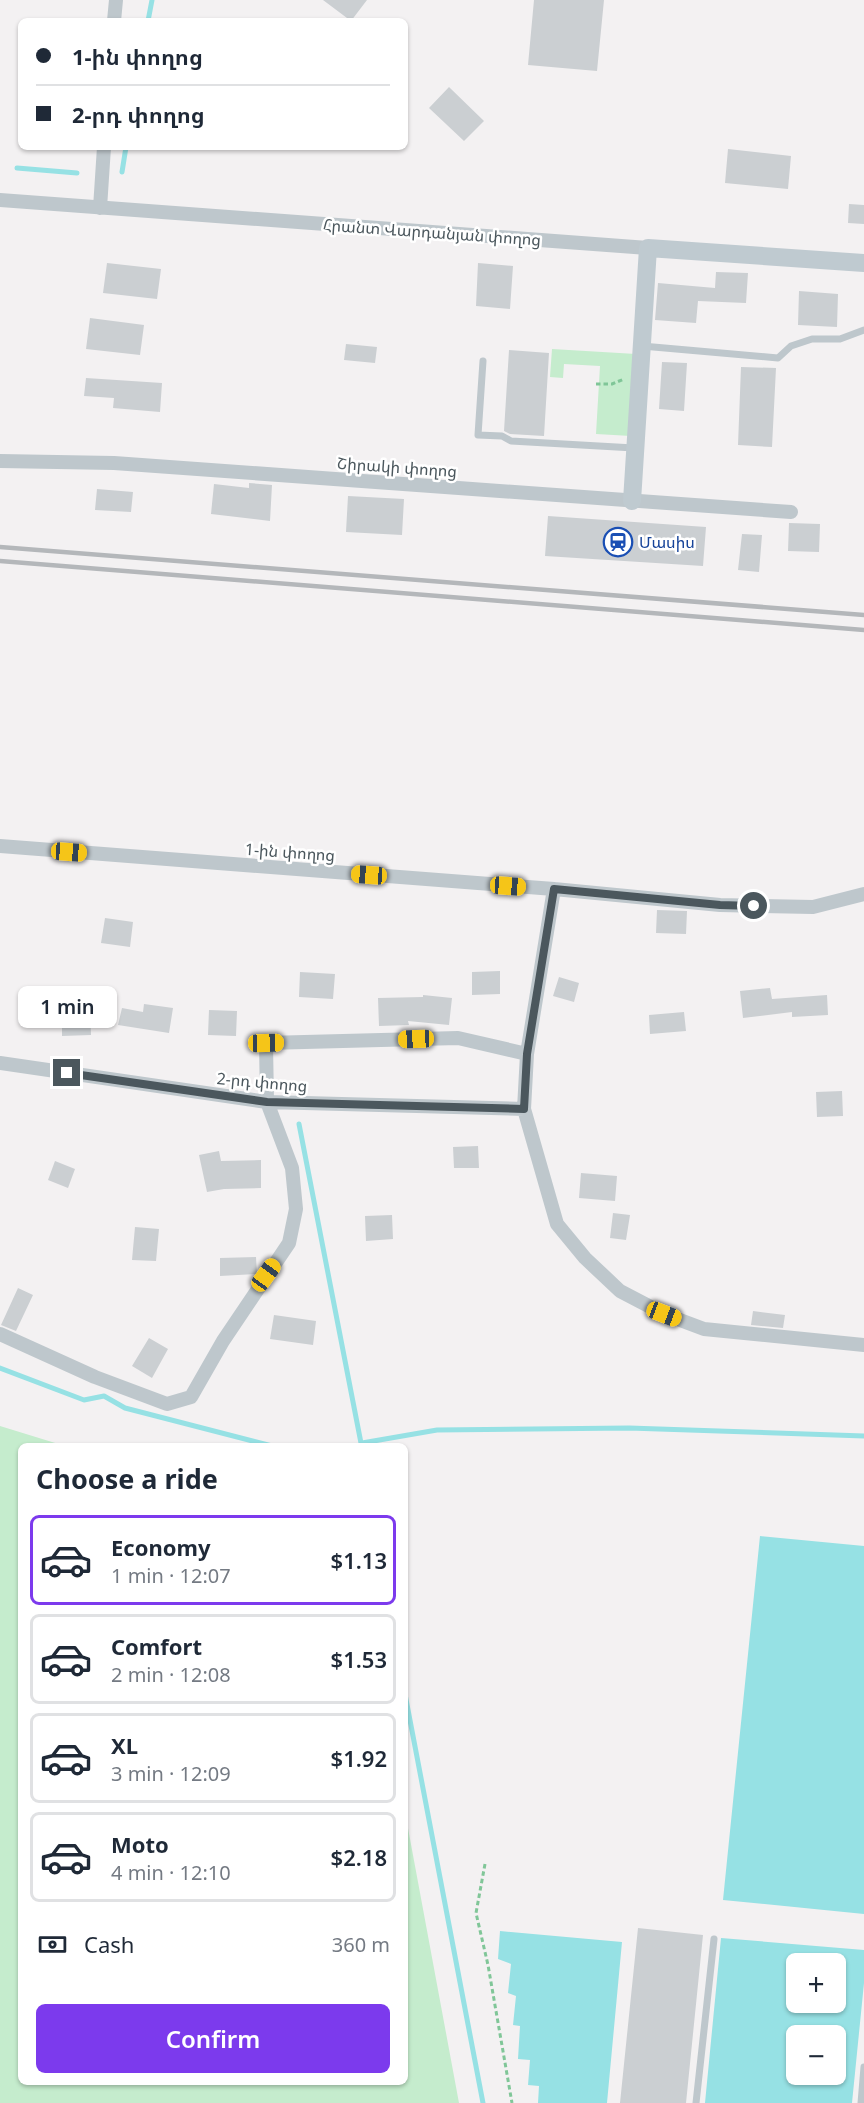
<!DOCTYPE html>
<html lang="en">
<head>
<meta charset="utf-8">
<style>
  body { margin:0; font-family:"Noto Sans","Noto Sans Armenian",sans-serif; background:#f6f6f7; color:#1f2937; height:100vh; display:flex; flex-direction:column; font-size:22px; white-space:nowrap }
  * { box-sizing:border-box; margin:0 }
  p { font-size:20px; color:#747a83 }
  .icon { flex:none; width:33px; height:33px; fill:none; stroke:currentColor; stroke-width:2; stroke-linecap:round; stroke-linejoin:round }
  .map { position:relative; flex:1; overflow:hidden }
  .sheet { position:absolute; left:18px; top:1443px; width:390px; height:642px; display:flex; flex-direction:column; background:#fff; border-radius:9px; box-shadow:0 2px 4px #0004 }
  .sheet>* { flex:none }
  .top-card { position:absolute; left:18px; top:18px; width:390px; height:132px; border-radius:9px; box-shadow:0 2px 4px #0004; display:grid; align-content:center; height:132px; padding:0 18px; background:#fff }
  .controls { position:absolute; left:786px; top:1953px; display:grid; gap:12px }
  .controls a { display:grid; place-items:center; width:60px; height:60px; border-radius:9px; background:#fff; box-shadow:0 2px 4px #0004; font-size:30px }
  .end { position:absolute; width:27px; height:27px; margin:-14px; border:8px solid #4b575d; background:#fff; box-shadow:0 0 0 3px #fff }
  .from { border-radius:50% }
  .bubble { position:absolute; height:42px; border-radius:9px; background:#fff; box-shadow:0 2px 4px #0004; font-size:20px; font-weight:600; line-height:42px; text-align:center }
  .car { position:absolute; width:18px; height:36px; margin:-18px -9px; border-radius:8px; box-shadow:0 0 4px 2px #0007; background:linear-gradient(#f5c518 24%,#345 0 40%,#f5c518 0 76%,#345 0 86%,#f5c518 0) }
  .top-card b { display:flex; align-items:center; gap:21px; height:57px; font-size:22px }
  .top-card b+b { border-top:2px solid #e0e1e3 }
  .top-card i { width:15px; height:15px; background:#1f2937 }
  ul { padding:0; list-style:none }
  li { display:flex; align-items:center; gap:18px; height:90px; margin:0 12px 9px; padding:0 6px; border:3px solid #e0e1e3; border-radius:9px }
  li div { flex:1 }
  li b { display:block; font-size:22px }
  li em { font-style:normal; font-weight:600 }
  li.on { border-color:#7c3aed }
  li>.icon { width:54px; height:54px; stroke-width:1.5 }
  h2 { padding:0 18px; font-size:27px; line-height:72px }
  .pay { display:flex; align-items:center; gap:15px; height:66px; padding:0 18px; font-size:22px }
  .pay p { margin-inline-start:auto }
  .action { display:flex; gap:12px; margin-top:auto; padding:12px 18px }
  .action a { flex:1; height:69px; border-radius:9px; background:#7c3aed; color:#fff; font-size:24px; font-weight:600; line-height:69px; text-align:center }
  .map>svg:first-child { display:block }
  .green { fill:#c5eccd }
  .water { fill:#96e1e4; fill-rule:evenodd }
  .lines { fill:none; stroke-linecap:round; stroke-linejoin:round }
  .stream { stroke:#96e1e4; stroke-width:5 }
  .building { fill:#cbcfd2 }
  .path { stroke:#80c698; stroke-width:3; stroke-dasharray:4.5 3; stroke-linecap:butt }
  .service { stroke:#bec7cc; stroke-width:7 }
  .minor { stroke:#bec7cc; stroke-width:14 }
  .secondary { stroke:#bfcad0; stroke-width:18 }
  .rail { stroke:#b4b7ba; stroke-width:4.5 }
  .route { stroke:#4b575d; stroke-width:8 }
  .labels { text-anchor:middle; stroke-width:5; stroke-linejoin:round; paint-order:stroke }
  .street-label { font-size:16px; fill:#4b575d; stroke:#fff }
  .transit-label { font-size:16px; fill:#164399; stroke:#fff; text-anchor:start }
</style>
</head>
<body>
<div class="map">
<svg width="864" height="2103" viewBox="0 0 864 2103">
  <rect width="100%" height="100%" fill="#f3f1f2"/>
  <path class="green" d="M 552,349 L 636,354 L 631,436 L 596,434 L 600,366 L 564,364 L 563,378 L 550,377 Z
    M 0,1426 L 65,1446 L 21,1446 L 21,2082 L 405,2082 L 405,1812 L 459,2103 L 0,2103 Z"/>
  <path class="water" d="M 760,1536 L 864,1546 L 864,1914 L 723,1900 Z
    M 500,1931 L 622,1942 L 607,2103 L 538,2103 L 539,2086 L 528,2085 L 530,2060 L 518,2059 L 520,2026 L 513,2025 L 516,1996 L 508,1993 L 511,1964 L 498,1959 Z
    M 721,1938 L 864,1950 L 864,1983 L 852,2103 L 705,2103 ZM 796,1964 L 836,1964 L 836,2002 L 796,2002 ZM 796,2036 L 836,2036 L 836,2074 L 796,2074 Z"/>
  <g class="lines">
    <path class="stream" d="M 148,21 L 152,0
      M 17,168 L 77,173
      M 122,172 L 126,147
      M 299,1124 L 361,1443
      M 0,1368 L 84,1400 L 104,1396 L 125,1408 L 272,1446
      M 362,1443 L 437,1430 L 629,1428 L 864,1436
      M 405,1694 L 483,2103"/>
  </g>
  <path class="building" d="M 323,0 L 367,0 L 351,21 Z
    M 534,0 L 604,0 L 597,71 L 528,65 Z
    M 449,87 L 484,121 L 464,141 L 429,108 Z
    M 728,149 L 791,156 L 788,189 L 725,183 Z
    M 849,204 L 864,205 L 864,224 L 848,223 Z
    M 107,263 L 161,269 L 157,299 L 103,293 Z
    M 478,263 L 513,266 L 510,309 L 476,306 Z
    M 716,272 L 748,273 L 746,303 L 698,301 L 696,323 L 655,320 L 658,283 L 715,288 Z
    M 799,291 L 838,294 L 837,327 L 798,325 Z
    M 90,318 L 144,325 L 140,355 L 86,349 Z
    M 346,344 L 377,347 L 375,363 L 344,360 Z
    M 509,350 L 549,353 L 544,436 L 510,434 L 504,431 Z
    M 662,362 L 687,363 L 684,411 L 659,409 Z
    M 741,367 L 776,368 L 772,447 L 738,445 Z
    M 86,378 L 162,383 L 160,412 L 113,408 L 114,398 L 84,396 Z
    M 249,483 L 272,485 L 270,521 L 211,514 L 214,484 L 249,488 Z
    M 97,489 L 133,492 L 131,512 L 95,510 Z
    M 348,496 L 404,499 L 402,535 L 346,532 Z
    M 548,516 L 706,527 L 703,566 L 545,556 Z
    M 789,523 L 820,524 L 819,552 L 788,551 Z
    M 742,534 L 762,535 L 759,572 L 738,570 Z
    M 657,910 L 687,911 L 686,934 L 656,933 Z
    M 105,918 L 133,922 L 130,947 L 101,943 Z
    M 500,971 L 500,994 L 472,995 L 472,972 Z
    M 300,972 L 335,974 L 333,999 L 299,997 Z
    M 559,977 L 579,983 L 574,1002 L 553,996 Z
    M 770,988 L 772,999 L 827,995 L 828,1015 L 792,1017 L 792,1012 L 743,1018 L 740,991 Z
    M 423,995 L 452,998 L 449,1025 L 408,1021 L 409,1025 L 379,1026 L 378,998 L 423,997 Z
    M 144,1004 L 173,1008 L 169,1033 L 118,1025 L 122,1008 L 143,1012 Z
    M 31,1005 L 45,1006 L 45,1007 L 90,1006 L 91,1035 L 62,1036 L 62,1027 L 31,1027 Z
    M 209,1010 L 237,1011 L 236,1036 L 208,1035 Z
    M 684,1012 L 686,1031 L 650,1034 L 649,1015 Z
    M 842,1091 L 843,1116 L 817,1117 L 816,1092 Z
    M 478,1146 L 479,1168 L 454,1168 L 453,1147 Z
    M 219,1151 L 221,1161 L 261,1160 L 261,1188 L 224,1189 L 207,1192 L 199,1155 Z
    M 55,1161 L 75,1169 L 68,1188 L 48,1180 Z
    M 581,1173 L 617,1176 L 615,1201 L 579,1198 Z
    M 613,1213 L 630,1215 L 626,1240 L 610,1238 Z
    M 392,1215 L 393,1239 L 366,1241 L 365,1216 Z
    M 135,1227 L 159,1229 L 156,1261 L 132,1260 Z
    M 256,1257 L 257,1274 L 220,1276 L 220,1258 Z
    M 18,1288 L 33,1295 L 16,1331 L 1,1325 Z
    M 753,1311 L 785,1315 L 783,1328 L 751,1325 Z
    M 274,1315 L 316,1321 L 313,1345 L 270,1339 Z
    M 149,1338 L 168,1349 L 152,1378 L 132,1366 Z
    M 638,1928 L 703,1935 L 686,2103 L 620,2103 Z"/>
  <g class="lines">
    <path class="path" d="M 596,384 L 612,384 L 624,379
      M 485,1864 L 476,1913 L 488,1965 L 512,2103"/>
    <path class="service" d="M 642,346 L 778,358 L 791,346 L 812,339 L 840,339 L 864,330
      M 483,361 L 478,435 L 502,436 L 511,441 L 634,448
      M 696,2103 L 714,1939
      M 861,2103 L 864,2067"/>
    <path class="minor" d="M 114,21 L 116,0
      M 0,200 L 648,248
      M 100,208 L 104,147
      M 0,461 L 114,463 L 791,512
      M 0,846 L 554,889 L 720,905 L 813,907 L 864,894
      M 554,889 L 527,1054 L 524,1109 L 557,1224 L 585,1258 L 620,1291 L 664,1314 L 704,1329 L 864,1345
      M 0,1063 L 267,1102 L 524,1109
      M 0,1334 L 95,1377 L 167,1404 L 191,1397 L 223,1341 L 289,1243 L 296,1209 L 292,1168 L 267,1102 L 266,1043 L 458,1038 L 527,1054"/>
    <path class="secondary" d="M 632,501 L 648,248 L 864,263"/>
    <path class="rail" d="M 0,547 L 864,615
      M 0,561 L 864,630"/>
  </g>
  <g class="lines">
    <path class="route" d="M 67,1073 L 267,1102 L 524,1109 L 527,1054 L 554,889 L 720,905 L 754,906"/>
  </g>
  <defs>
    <g id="station-ring" transform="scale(1.5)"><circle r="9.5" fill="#fff" stroke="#1a4fb4" stroke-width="1.5"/><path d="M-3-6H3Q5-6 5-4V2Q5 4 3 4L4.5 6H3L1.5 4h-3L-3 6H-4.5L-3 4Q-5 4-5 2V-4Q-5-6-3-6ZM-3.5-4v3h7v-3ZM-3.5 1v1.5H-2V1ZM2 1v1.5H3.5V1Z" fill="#1a4fb4"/></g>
  </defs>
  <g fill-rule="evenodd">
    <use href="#station-ring" x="618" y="542"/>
  </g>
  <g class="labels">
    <g class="street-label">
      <text transform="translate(432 232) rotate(4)" y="6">Հրանտ Վարդանյան փողոց</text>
      <text transform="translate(397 467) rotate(4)" y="6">Շիրակի փողոց</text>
      <text transform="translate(290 852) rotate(4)" y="6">1-ին փողոց</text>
      <text transform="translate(262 1082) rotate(5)" y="6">2-րդ փողոց</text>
    </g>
    <g class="transit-label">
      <text x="639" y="548">Մասիս</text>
    </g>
  </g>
</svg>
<div class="controls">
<a>+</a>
<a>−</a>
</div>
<i class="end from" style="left:754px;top:906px"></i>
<i class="end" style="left:67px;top:1073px"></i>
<div class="bubble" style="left:18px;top:986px;width:99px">1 min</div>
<i class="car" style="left:69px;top:852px;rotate:94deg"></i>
<i class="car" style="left:369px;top:875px;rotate:274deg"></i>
<i class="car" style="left:508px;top:886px;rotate:94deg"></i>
<i class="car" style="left:416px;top:1039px;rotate:268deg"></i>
<i class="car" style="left:266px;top:1043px;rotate:89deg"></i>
<i class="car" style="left:266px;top:1275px;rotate:36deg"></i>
<i class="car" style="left:664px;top:1314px;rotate:111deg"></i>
<div class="top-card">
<b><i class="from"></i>1-ին փողոց</b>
<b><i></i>2-րդ փողոց</b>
</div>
<section class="sheet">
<h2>Choose a ride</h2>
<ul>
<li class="on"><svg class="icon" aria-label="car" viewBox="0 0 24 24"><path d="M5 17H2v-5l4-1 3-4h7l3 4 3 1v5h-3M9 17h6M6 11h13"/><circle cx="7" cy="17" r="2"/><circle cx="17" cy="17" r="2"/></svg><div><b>Economy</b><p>1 min · 12:07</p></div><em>$1.13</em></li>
<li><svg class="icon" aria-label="car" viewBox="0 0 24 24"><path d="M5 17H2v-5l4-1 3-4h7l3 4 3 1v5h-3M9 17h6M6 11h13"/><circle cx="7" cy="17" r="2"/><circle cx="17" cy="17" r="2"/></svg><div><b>Comfort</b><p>2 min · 12:08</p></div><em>$1.53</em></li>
<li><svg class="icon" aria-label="car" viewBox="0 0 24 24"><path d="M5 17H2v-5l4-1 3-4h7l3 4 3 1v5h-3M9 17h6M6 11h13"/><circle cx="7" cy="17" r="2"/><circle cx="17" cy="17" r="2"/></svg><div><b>XL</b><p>3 min · 12:09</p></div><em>$1.92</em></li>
<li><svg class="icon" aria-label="car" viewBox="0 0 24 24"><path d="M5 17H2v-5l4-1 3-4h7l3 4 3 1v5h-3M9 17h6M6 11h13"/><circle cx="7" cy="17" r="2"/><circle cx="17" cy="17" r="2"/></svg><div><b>Moto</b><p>4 min · 12:10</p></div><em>$2.18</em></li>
</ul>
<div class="pay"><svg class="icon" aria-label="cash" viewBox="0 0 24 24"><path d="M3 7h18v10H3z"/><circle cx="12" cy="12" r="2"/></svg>Cash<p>360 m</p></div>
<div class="action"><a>Confirm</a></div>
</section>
</div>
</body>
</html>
